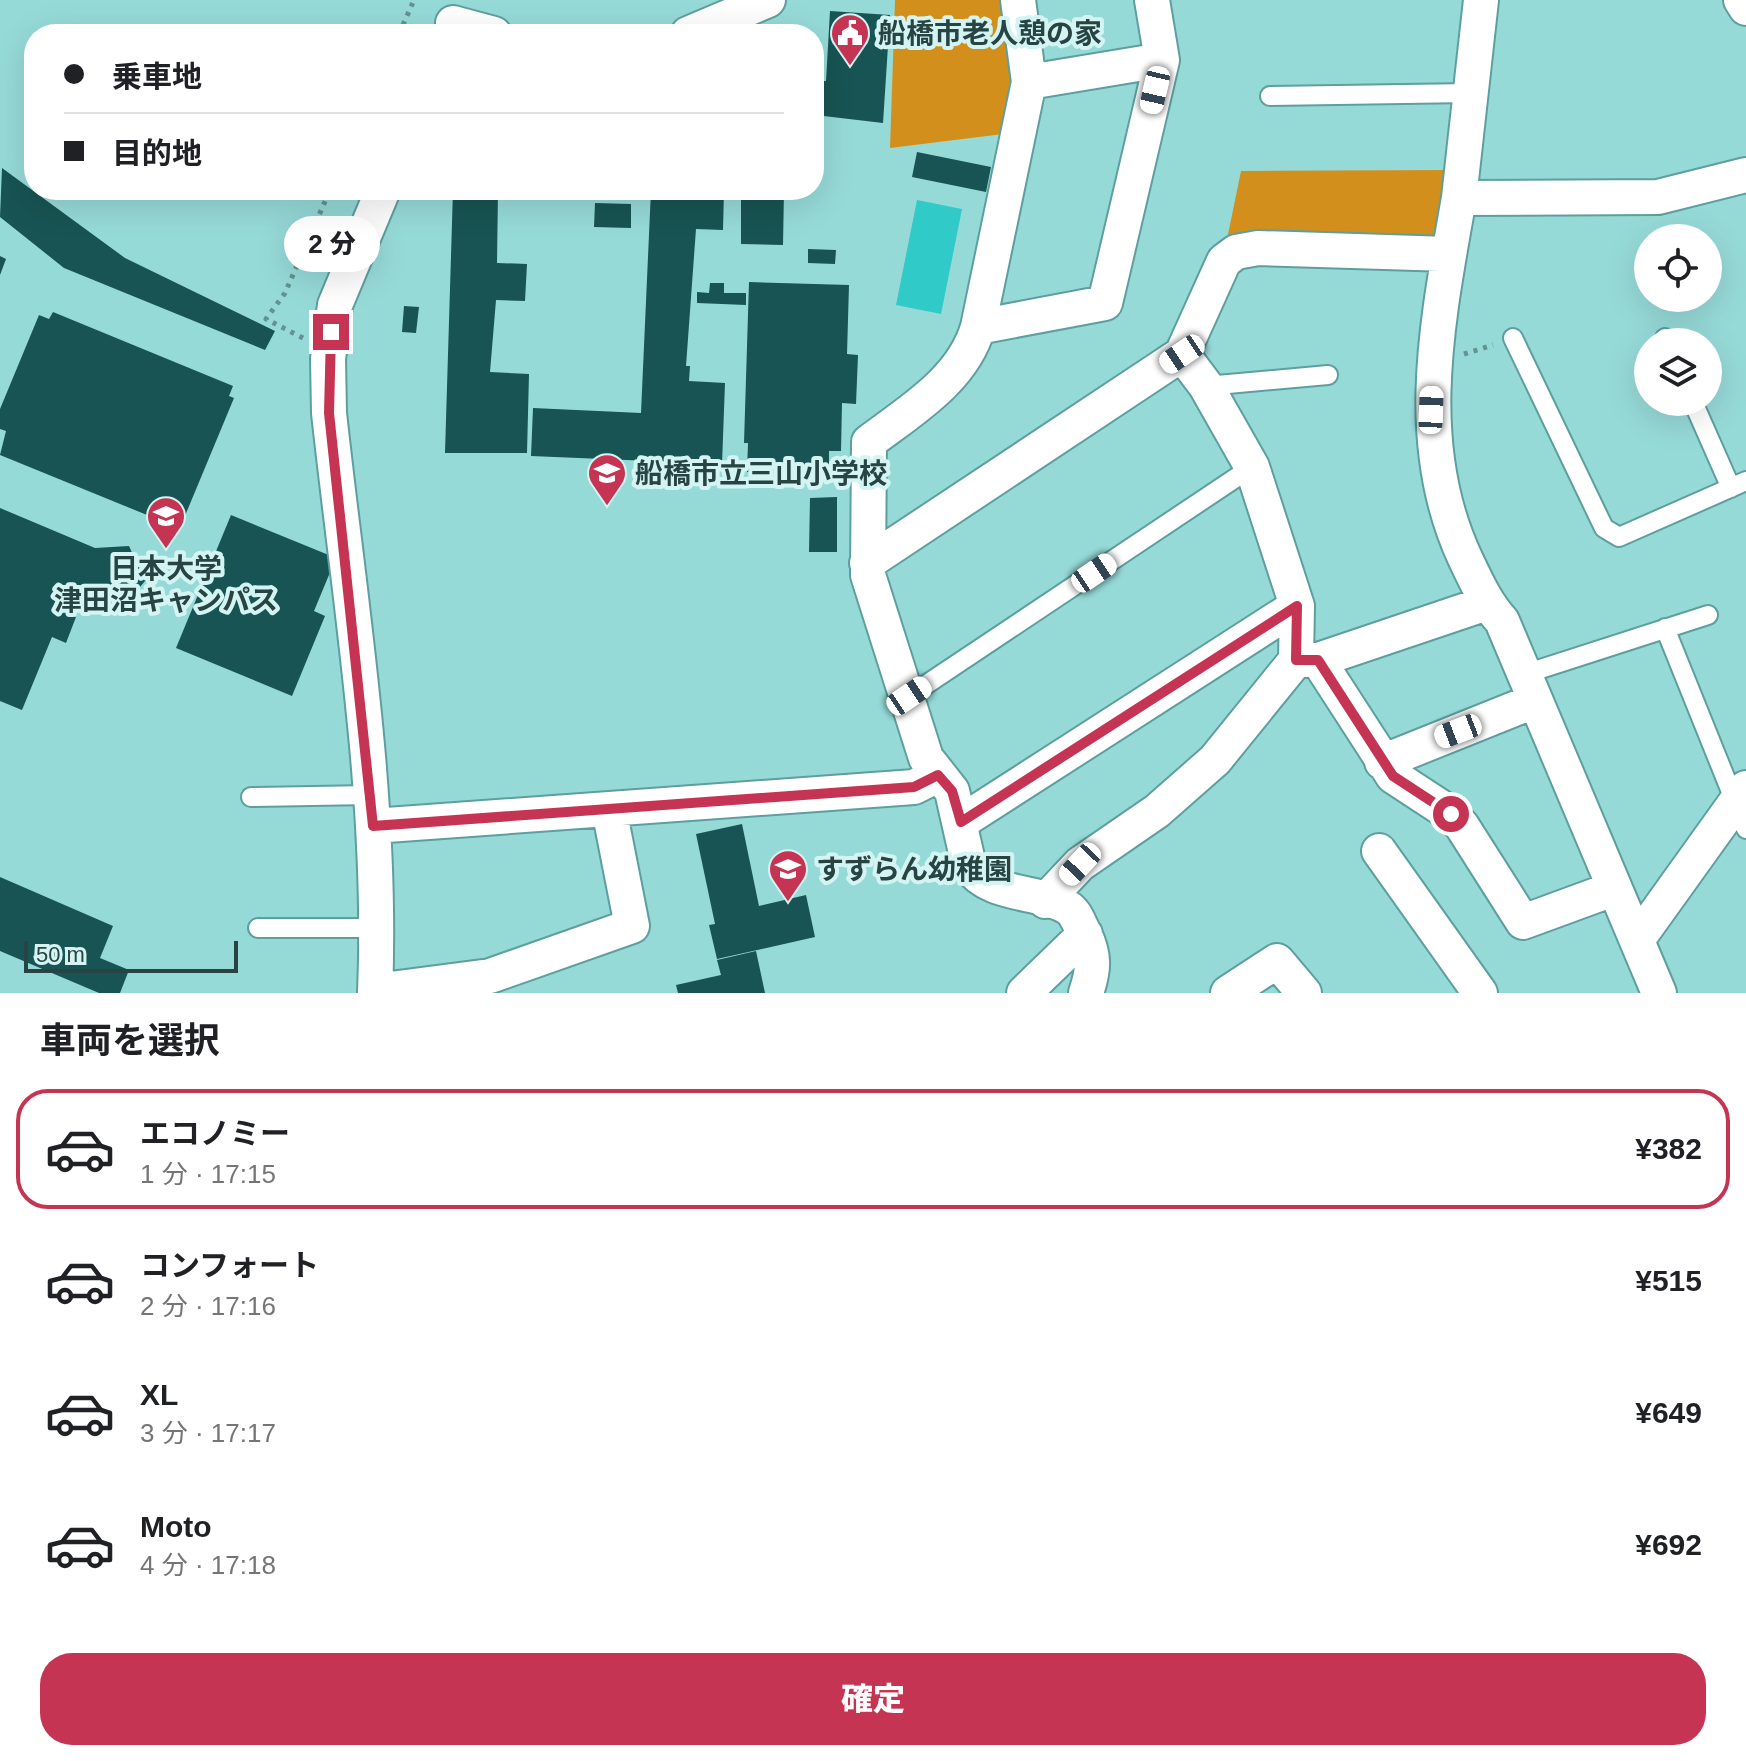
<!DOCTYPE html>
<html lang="ja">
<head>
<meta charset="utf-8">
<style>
  body { margin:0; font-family:Arial,"Noto Sans JP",sans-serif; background:#f2f2f2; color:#202124; height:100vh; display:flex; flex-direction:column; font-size:30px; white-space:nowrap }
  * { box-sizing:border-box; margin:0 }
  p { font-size:26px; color:#757577 }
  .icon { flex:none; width:44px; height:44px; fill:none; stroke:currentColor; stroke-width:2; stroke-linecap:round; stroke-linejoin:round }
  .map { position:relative; height:993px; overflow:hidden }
  .drawer { display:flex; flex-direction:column; background:#fff; flex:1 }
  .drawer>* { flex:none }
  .banner { position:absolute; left:24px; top:24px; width:800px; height:176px; border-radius:32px; box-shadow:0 8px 32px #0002; display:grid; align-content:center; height:176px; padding:0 40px; background:#fff }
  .buttons { position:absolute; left:1634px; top:224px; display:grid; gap:16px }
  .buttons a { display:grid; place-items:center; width:88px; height:88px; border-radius:50%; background:#fff; box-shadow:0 8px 32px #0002; font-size:40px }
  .scale { position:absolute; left:24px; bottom:20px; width:214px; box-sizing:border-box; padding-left:8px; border:4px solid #274342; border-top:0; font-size:22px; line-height:28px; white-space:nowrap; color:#274342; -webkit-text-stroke:6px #d3f4f3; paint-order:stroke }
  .end { position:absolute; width:36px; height:36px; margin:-18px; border:10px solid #c53553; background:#fff; box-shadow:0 0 0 4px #fff }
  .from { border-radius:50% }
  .bubble { position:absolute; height:56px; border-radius:28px; background:#fff; box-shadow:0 8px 32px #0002; font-size:26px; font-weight:800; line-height:56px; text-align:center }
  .car { position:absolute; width:24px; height:48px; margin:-24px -12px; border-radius:10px; box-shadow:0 0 6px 2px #0007; background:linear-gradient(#fff 24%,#345 0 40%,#fff 0 76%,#345 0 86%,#fff 0) }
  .banner b { display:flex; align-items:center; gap:28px; height:76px; font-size:30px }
  .banner b+b { border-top:2px solid #e0e0e0 }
  .banner i { width:20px; height:20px; background:#202124 }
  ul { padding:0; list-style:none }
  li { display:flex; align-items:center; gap:24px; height:120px; margin:0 16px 12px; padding:0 24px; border:4px solid transparent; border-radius:32px }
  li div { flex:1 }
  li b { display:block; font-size:30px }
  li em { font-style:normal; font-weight:800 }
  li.current { border-color:#c53553 }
  li>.icon { width:72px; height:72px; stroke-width:1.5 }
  h2 { padding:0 40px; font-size:36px; line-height:96px }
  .primary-button { display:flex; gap:16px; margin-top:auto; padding:16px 40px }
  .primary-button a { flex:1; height:92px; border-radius:32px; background:#c53553; color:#fff; font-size:32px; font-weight:800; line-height:92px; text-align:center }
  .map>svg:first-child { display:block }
  .green { fill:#d38f1c }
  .water { fill:#30cac8 }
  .building { fill:#175453 }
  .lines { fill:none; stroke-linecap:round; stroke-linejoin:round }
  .lane-casing { stroke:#5d9f9e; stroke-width:22 }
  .street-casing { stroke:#5d9f9e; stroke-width:38 }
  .path { stroke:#629391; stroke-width:5; stroke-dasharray:4 6; stroke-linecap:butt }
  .lane { stroke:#fff; stroke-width:18 }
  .street { stroke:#fff; stroke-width:34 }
  .route { stroke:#c53553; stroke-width:10 }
  .labels { text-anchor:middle; stroke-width:8; stroke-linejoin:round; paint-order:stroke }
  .poi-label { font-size:28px; font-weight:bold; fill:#274342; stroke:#d3f4f3; text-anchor:start }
</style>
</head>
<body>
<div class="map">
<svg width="1746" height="993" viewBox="0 0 1746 993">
  <rect width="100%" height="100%" fill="#96dad8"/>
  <path class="green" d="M 895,0 L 1005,0 L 1015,76 L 1003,134 L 890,148 Z
    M 1451,170 L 1440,237 L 1226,244 L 1241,171 Z"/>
  <path class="water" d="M 917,200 L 962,209 L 941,314 L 896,305 Z"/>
  <path class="building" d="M 830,11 L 890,15 L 883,123 L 815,115 L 817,81 L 826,81 Z
    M 917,152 L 991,167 L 986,192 L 912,177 Z
    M 2,168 L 125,258 L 275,331 L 265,350 L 64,268 L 0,217 Z
    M 453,190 L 498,190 L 497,263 L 527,264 L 525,301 L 496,300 L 490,372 L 529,374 L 527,453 L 445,453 Z
    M 651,190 L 724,190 L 723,230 L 696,229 L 686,366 L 690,366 L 689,381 L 725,383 L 722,464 L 531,456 L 533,408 L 641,413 Z
    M 732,190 L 784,190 L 783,245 L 741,244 L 741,199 L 732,199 Z
    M 595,203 L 631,204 L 631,228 L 594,227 Z
    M 808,249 L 836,250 L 835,264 L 808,263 Z
    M 0,256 L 6,259 L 0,275 Z
    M 749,282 L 849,285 L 847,354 L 858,355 L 856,404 L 842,403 L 841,451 L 829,451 L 829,468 L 768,465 L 768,473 L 747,472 L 748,443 L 744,443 Z
    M 710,283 L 724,283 L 724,293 L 746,293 L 746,305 L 697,303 L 697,292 L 709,293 Z
    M 404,306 L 419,307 L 416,333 L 402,332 Z
    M 53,312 L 233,386 L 229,396 L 234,398 L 182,523 L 174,526 L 0,455 L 6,431 L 0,429 L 0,409 L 39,315 L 49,319 Z
    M 837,497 L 837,552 L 809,552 L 810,498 Z
    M 0,508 L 95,548 L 129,546 L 145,581 L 134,594 L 117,590 L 117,606 L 101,613 L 72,600 L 66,614 L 76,617 L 66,643 L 52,637 L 22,710 L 0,701 Z
    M 231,515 L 336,558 L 314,611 L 325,616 L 292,696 L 176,648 Z
    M 742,824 L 759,906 L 806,895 L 815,937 L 717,959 L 709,925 L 715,924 L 696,834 Z
    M 0,877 L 113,926 L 100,958 L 129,970 L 120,993 L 99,993 L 0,951 Z
    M 756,951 L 765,993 L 678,993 L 676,985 L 721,975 L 717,960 Z"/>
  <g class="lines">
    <g class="lane-casing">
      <path id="lane" d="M 1270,96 L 1471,93
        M 1513,338 L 1604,528 L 1619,537 L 1746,481
        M 1665,338 L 1667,342
        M 1206,386 L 1328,375
        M 1693,402 L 1731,488
        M 1665,628 L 1746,829
        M 1525,674 L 1708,615
        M 909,696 L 1252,467
        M 251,797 L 371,795
        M 258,928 L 378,928"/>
    </g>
    <g class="street-casing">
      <path id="street" d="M 1018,0 L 1029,82 L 978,327 C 963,380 910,411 869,442 L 868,575 L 926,758 L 952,791 L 969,866 C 990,897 1038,890 1067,907 C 1076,912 1079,924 1084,933 C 1095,956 1094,969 1086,993
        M 1741,0 L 1746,8
        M 453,23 L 494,34
        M 688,34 L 768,0
        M 1029,82 L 1162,60
        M 1459,198 L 1481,0
        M 978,327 L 1105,303 L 1162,60 L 1152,0
        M 867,563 L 1182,354 L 1224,261 L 1236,252 L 1258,248 L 1449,254
        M 1296,660 L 1318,660 L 1487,603
        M 1318,660 L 1393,776 L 1451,814 L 1462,826 L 1523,922 L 1613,889
        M 1382,762 L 1534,701
        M 961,822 L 1297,606
        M 373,826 L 914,787 L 938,775
        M 1379,851 L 1480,993
        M 1045,901 L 1080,864 L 1157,811 L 1215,760 L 1296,660 L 1297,606 L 1252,467 L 1206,386 L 1182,354
        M 1637,940 L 1746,788
        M 375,991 L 490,976 L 632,926 L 609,809
        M 375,993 C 383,799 350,605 329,413 L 328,359 L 335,305 L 383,190
        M 1024,993 L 1085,934
        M 1228,993 L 1277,961 L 1304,993
        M 1659,993 L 1502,621 C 1485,602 1476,581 1465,558 C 1411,442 1438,318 1459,198 L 1658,197 L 1746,175"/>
    </g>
    <path class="path" d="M 399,34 L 414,0
      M 303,338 L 266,319 L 285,293 L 330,190
      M 1464,354 L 1493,345"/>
    <use href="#lane" class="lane"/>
    <use href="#street" class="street"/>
  </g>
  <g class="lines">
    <path class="route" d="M 331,332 L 329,413 L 373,826 L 914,787 L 938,775 L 952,791 L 961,822 L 1297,606 L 1296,660 L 1318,660 L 1393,776 L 1451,814"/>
  </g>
  <defs>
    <g id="civic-pin" transform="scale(2)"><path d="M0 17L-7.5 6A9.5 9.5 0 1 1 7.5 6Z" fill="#c53553" stroke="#d3f4f3"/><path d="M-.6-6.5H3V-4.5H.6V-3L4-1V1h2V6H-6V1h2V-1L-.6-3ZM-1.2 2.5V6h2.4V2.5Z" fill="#fff"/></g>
    <g id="school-pin" transform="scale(2)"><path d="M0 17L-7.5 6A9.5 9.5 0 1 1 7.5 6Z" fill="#c53553" stroke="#d3f4f3"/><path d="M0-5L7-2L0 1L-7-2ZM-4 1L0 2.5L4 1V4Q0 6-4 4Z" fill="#fff"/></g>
    <g id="university-pin" transform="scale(2)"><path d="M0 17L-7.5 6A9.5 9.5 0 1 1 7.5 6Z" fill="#c53553" stroke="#d3f4f3"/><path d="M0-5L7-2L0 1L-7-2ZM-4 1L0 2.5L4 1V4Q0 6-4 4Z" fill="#fff"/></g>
  </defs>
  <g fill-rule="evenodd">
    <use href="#civic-pin" x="850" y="33"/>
    <use href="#school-pin" x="607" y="473"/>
    <use href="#university-pin" x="166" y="516"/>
    <use href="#school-pin" x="788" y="869"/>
  </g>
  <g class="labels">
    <g class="poi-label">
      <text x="878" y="43">船橋市老人憩の家</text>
      <text x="635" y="483">船橋市立三山小学校</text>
      <text x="166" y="578" text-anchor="middle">日本大学<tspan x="166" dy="32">津田沼キャンパス</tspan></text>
      <text x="816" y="879">すずらん幼稚園</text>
    </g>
  </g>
</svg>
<div class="buttons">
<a><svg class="icon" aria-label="locate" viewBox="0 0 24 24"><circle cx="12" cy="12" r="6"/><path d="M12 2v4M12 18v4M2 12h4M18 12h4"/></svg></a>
<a><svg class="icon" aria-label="layers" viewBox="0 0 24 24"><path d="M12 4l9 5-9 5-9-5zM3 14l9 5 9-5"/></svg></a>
</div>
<div class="scale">50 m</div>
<i class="end from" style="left:1451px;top:814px"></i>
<i class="end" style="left:331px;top:332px"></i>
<div class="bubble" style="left:284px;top:216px;width:96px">2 分</div>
<i class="car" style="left:1155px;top:90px;rotate:193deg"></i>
<i class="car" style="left:1182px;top:354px;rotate:236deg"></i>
<i class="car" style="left:1431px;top:410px;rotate:2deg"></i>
<i class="car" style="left:1094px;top:573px;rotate:56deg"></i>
<i class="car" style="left:909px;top:696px;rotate:56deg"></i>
<i class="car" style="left:1458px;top:731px;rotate:249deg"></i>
<i class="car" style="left:1080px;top:864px;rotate:223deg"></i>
<div class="banner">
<b><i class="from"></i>乗車地</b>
<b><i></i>目的地</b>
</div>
</div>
<section class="drawer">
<h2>車両を選択</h2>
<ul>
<li class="current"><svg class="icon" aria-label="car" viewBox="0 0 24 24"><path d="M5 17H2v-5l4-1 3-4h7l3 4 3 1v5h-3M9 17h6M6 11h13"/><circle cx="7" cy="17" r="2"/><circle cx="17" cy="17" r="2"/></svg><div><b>エコノミー</b><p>1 分 · 17:15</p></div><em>¥382</em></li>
<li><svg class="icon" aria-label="car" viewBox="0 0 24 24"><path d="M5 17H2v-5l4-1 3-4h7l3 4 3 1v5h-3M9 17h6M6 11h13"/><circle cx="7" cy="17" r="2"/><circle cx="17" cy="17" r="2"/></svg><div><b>コンフォート</b><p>2 分 · 17:16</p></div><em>¥515</em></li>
<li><svg class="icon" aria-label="car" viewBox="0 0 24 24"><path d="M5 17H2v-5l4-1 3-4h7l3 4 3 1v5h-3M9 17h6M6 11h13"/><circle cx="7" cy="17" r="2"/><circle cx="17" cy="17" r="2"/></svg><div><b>XL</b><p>3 分 · 17:17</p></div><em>¥649</em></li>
<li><svg class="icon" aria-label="car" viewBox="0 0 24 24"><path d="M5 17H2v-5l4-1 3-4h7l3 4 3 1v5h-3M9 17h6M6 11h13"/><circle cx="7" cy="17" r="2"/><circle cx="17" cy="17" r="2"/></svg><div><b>Moto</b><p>4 分 · 17:18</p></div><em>¥692</em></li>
</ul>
<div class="primary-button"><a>確定</a></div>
</section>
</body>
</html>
